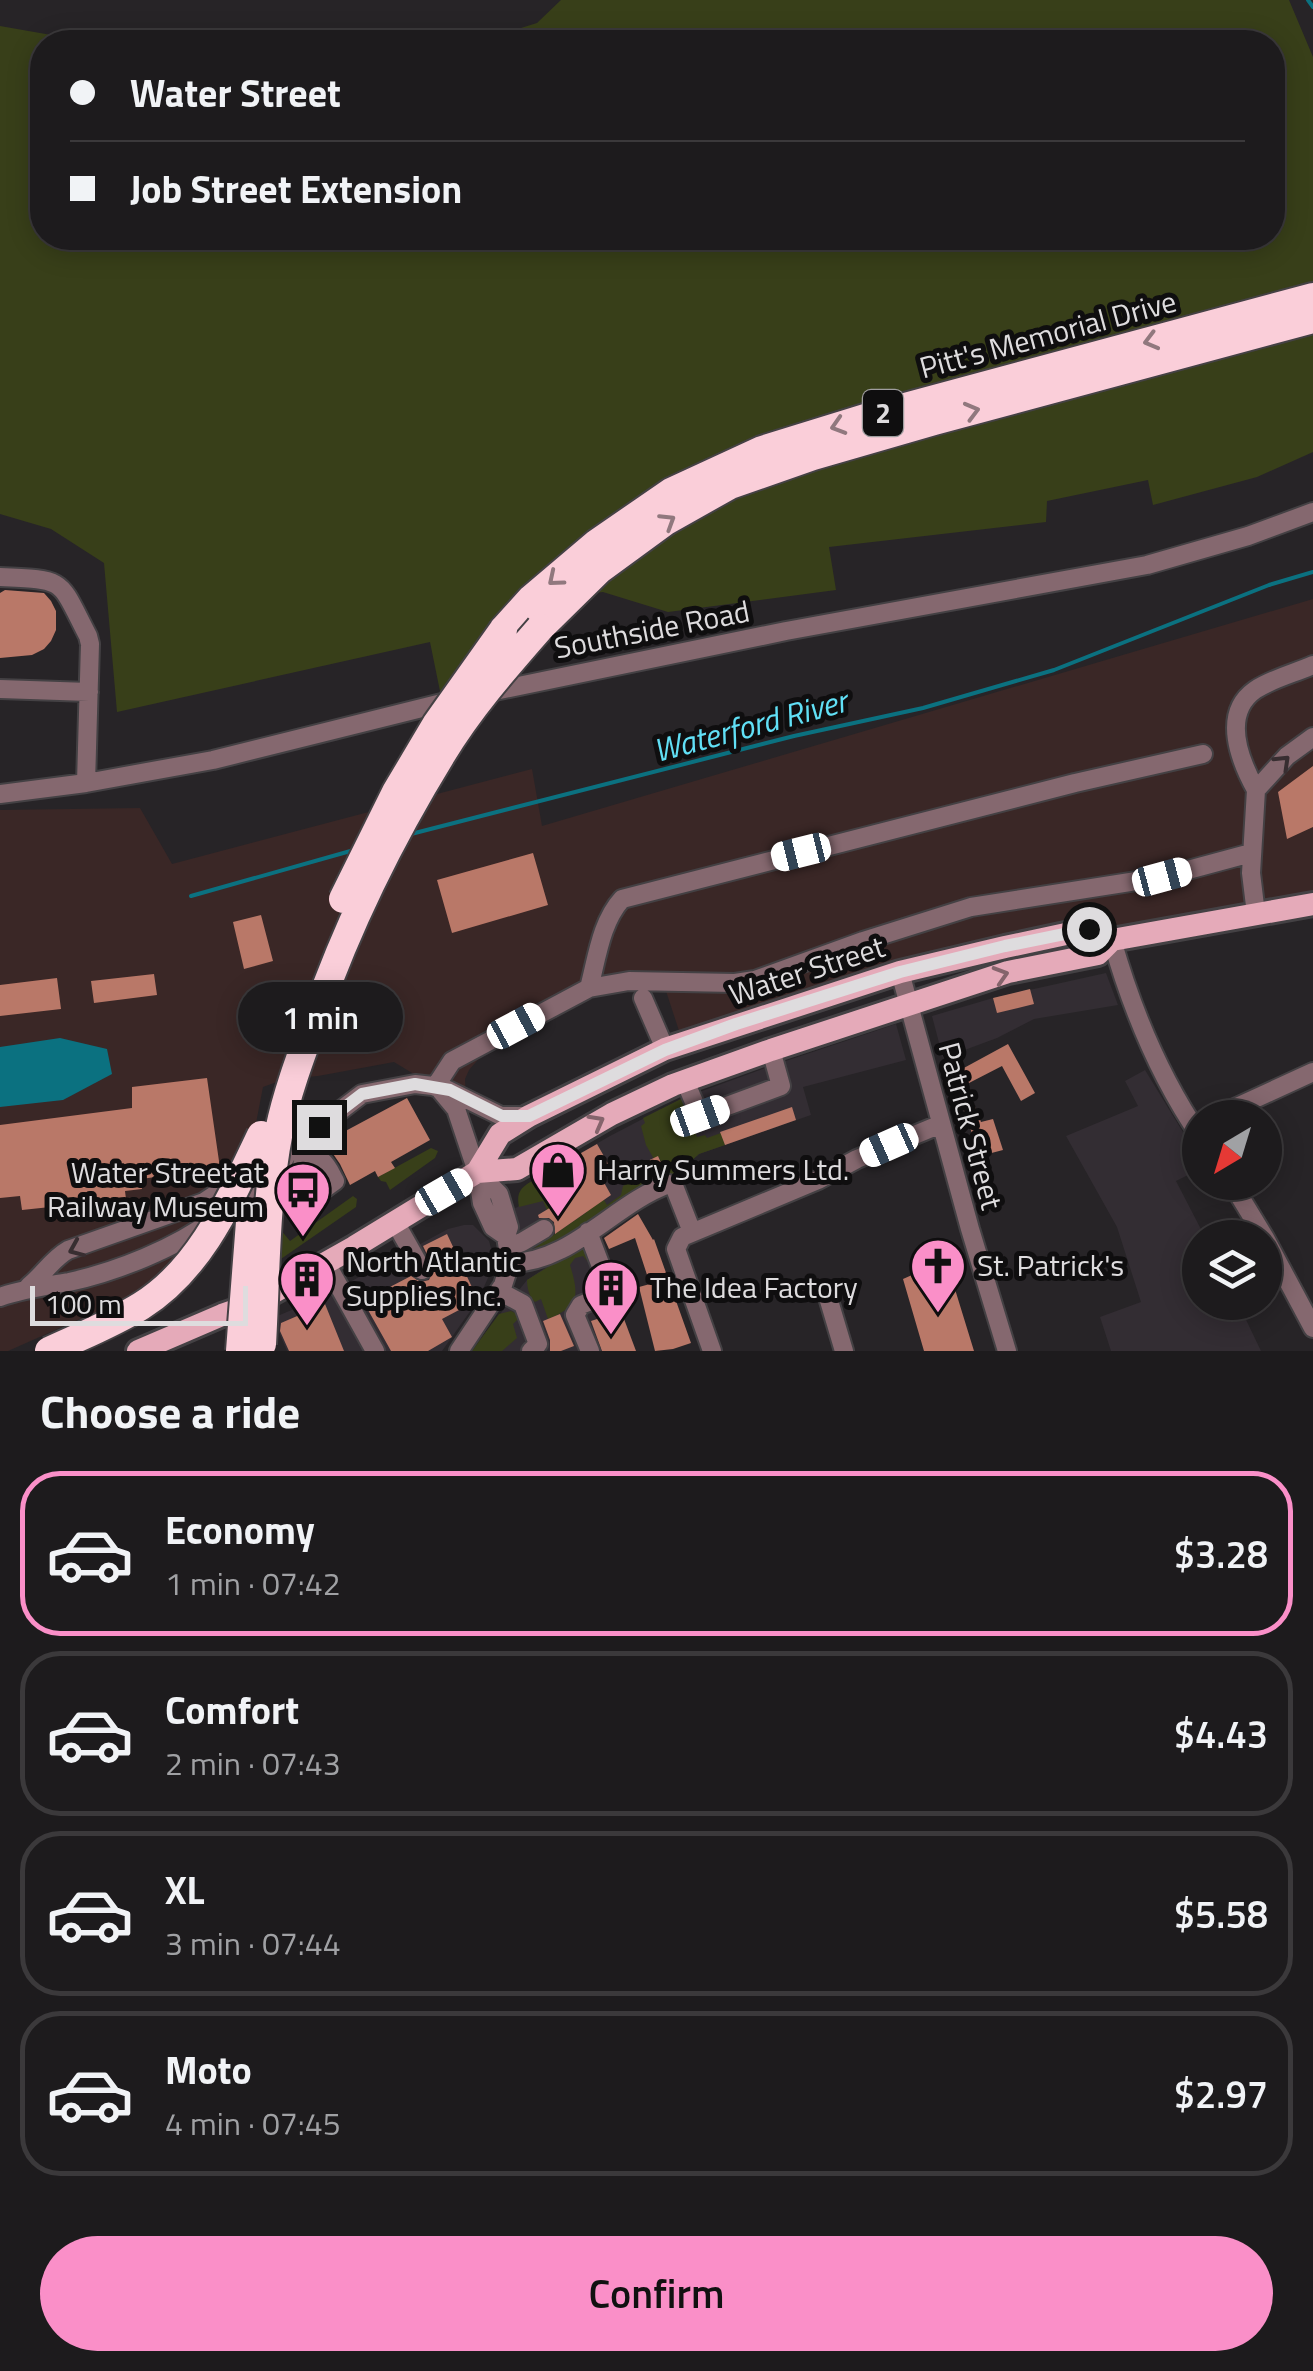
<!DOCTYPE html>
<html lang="en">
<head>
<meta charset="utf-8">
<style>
  body { margin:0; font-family:"Titillium Web",sans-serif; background:#252426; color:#f1f3f6; height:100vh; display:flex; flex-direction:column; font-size:38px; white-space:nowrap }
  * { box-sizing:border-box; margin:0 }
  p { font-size:32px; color:#a0a1a4 }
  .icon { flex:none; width:55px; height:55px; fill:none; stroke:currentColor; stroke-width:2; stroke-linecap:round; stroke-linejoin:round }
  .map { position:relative; height:1351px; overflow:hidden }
  .side { display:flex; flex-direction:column; background:#1d1b1d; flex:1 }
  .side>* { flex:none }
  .hud { position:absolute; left:30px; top:30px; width:1255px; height:220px; border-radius:40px; box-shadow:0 5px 25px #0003,0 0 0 2px #3b393b; display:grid; align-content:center; height:220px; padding:0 40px; background:#1d1b1d }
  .needle { width:65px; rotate:218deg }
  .fabs { position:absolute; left:1182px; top:1100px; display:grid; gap:20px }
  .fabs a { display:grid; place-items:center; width:100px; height:100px; border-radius:50%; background:#1d1b1d; box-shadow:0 5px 25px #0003,0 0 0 2px #3b393b; font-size:50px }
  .scale { position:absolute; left:30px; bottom:25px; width:218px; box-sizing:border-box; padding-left:10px; border:5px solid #dedcde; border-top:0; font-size:28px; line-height:35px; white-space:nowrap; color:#dedcde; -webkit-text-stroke:8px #0f0e0f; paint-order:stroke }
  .end { position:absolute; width:45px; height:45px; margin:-22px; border:12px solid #dedcde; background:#111; box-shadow:0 0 0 5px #111 }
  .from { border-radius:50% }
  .bubble { position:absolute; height:70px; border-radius:35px; background:#1d1b1d; box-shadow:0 5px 25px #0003,0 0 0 2px #3b393b; font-size:32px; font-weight:600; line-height:70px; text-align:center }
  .car { position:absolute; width:30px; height:60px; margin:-30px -15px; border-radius:12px; box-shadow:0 0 8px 2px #0007; background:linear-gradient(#fff 24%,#345 0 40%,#fff 0 76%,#345 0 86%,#fff 0) }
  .hud b { display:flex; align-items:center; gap:35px; height:95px; font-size:38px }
  .hud b+b { border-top:2px solid #3b393b }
  .hud i { width:25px; height:25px; background:#f1f3f6 }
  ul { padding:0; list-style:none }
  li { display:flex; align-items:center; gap:30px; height:165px; margin:0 20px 15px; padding:0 20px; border:5px solid #3b393b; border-radius:40px }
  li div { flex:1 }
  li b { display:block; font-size:38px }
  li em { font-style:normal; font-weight:600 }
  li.current { border-color:#fa8fc8 }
  li>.icon { width:90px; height:90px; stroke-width:1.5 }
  h2 { padding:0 40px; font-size:45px; line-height:120px }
  .action { display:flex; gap:20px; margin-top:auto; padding:20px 40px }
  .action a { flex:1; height:115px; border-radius:60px; background:#fa8fc8; color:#111; font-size:40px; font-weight:600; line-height:115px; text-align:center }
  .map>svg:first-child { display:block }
  .built { fill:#332d33 }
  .industrial { fill:#3a2726 }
  .green { fill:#383f19 }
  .water { fill:#0b7180 }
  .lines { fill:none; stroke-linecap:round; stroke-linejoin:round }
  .stream { stroke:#0b7180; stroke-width:4 }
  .building { fill:#b97868 }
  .minor-casing { stroke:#444144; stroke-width:22 }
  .major-casing { stroke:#444144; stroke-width:28 }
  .highway-casing { stroke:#444144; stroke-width:32 }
  .minor { stroke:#85686f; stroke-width:18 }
  .major { stroke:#e5aab9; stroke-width:22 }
  .highway { stroke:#faced9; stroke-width:28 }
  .highway-bridge-casing { stroke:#444144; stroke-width:32; stroke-linecap:butt }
  .highway-bridge { stroke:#faced9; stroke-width:28 }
  .oneway { stroke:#90787e }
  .oneway2 { stroke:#382e31 }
  .oneway3 { stroke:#85646c }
  .route { stroke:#dedcde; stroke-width:12 }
  .labels { text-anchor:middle; stroke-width:10; stroke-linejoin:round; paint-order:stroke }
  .shield { fill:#0f0e0f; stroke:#a09ea0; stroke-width:2.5 }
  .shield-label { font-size:28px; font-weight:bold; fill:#dedcde }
  .street-label { font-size:30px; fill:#dedcde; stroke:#0f0e0f }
  .poi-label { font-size:30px; fill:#dedcde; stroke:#0f0e0f; text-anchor:start }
  .water-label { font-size:32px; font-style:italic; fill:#61e0f6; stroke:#0f0e0f }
</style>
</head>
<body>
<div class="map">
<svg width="1313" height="1351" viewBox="0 0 1313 1351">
  <rect width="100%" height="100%" fill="#272427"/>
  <path class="built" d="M 1106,973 L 1118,1005 L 1034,1019 L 997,1038 L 943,1058 L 932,1016 L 993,998 Z
    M 896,1024 L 906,1060 L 803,1087 L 811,1115 L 699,1154 L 672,1178 L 530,1258 L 524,1255 L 515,1208 L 518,1207 L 534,1180 L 610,1136 L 683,1098 L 768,1067 Z
    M 1145,1070 L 1200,1160 L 1200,1169 L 1176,1181 L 1205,1237 L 1200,1238 L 1200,1302 L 1238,1303 L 1261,1351 L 1111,1351 L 1100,1317 L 1141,1302 L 1117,1227 L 1066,1136 L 1138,1106 L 1125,1081 Z
    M 464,1225 L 473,1225 L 489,1241 L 493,1255 L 492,1269 L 478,1300 L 442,1351 L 287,1351 L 273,1318 L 324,1296 L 448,1229 Z
    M 595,1241 L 636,1351 L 485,1351 L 478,1342 L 527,1280 L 563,1256 Z"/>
  <path class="industrial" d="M 1313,599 L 1313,904 L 1112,940 L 1089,929 L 683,1043 L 666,991 L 615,990 L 575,1001 L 482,1055 L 469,1070 L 465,1079 L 466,1100 L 435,1087 L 394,1062 L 318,1076 L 285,1079 L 263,1087 L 244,1185 L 151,1288 L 83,1325 L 80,1319 L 8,1351 L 0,1351 L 0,810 L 140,808 L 172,864 L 532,769 L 542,826 Z"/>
  <path class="green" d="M 561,0 L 1289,0 L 1313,57 L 1313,452 L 1257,477 L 1153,505 L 1148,480 L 1047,501 L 1046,522 L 829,547 L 836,590 L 668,612 L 603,592 L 511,602 L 441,696 L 430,642 L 117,712 L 104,563 L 51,529 L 0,514 L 0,26 L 57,36 L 62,42 L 42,42 L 42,238 L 1272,238 L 1272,42 L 476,42 L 537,23 Z
    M 683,1098 L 697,1137 L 705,1135 L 707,1138 L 721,1133 L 725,1145 L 699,1154 L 672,1178 L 668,1179 L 659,1157 L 654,1159 L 646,1145 L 641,1126 L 645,1123 L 643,1118 Z
    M 431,1148 L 438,1151 L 435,1158 L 390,1190 L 386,1182 L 381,1181 L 378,1177 Z
    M 640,1177 L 645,1189 L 558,1241 L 533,1249 L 587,1212 L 576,1193 L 547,1210 L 543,1201 L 519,1207 C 516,1192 521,1187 534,1180 L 536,1183 L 550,1190 L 578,1180 L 599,1192 L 607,1205 L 621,1195 L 623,1186 Z
    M 353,1196 L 357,1199 L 356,1207 L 278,1261 L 280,1229 L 290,1241 Z
    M 580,1247 L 584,1249 L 597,1264 L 593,1268 L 583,1256 L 575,1258 L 570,1265 C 579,1295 580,1306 548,1319 L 541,1299 L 535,1302 C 529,1297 527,1287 527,1280 Z
    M 511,1311 L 517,1314 L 519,1318 L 513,1324 L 517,1338 L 502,1351 L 472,1351 L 499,1314 Z"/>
  <path class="water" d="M 60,1038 L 107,1049 L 112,1074 L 63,1100 L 0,1107 L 0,1047 Z"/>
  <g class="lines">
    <path class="stream" d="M 1308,0 L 1313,7
      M 411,834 L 794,736 L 923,708 L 1054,670 L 1269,585 L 1313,572
      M 191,896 L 354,850"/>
  </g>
  <path class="building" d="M 5,590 L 44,593 L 51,601 L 56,611 L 56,630 L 51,641 L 44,649 L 32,655 L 0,658 L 0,593 Z
    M 1313,766 L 1313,827 L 1287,839 L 1278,792 Z
    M 533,853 L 548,905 L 452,933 L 437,880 Z
    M 261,915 L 273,961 L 244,969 L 233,922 Z
    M 154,974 L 157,995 L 94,1003 L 91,981 Z
    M 57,978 L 61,1009 L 0,1016 L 0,985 Z
    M 1030,989 L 1034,1004 L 997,1013 L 993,998 Z
    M 1008,1044 L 1035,1093 L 1021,1101 L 1002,1066 L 969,1083 L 962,1069 Z
    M 207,1078 L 220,1168 L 141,1179 L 142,1189 L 125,1191 L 126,1199 L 22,1210 L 20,1196 L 0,1198 L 0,1125 L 132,1108 L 132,1087 Z
    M 407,1098 L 430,1140 L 391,1162 L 395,1168 L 378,1177 L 375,1171 L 350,1185 L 340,1164 L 325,1142 Z
    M 974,1104 L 981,1122 L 993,1119 L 1003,1150 L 980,1156 L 963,1108 Z
    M 792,1107 L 796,1120 L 725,1145 L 720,1132 Z
    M 597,1144 L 613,1172 L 602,1179 L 611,1195 L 555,1234 L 554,1222 L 549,1218 L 539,1218 L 538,1215 L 576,1192 L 560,1165 Z
    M 658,1156 L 665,1172 L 642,1182 L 635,1167 Z
    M 638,1214 L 653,1240 L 654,1239 L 691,1343 L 673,1349 L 655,1351 L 639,1287 L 650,1284 L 635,1238 L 609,1249 L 604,1238 Z
    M 447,1234 L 478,1300 L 442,1319 L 452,1337 L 428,1351 L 391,1351 L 363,1301 L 411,1276 L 421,1282 L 429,1280 L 434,1269 L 423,1246 Z
    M 946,1260 L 974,1351 L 924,1351 L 903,1279 Z
    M 325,1304 L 344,1351 L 289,1351 L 280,1331 L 281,1323 Z
    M 621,1311 L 636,1351 L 602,1351 L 591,1321 Z
    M 560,1314 L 574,1346 L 561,1351 L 550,1351 L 550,1340 L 543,1321 Z"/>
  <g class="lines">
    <g class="minor-casing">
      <path id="minor" d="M 0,577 C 67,580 58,578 88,636 L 90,644 L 86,783
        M 0,689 L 89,692
        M 485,693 L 786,631 L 1147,565 L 1248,536 L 1313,512
        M 1256,790 C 1240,761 1221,714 1255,690 C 1271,679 1295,673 1313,665
        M 0,794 L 86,783 L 213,760 L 454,700
        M 1256,914 L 1251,873 L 1256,790 L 1287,756 L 1313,737
        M 1112,940 C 1132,1010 1159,1076 1200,1136
        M 900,972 L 970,1229 L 1007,1351
        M 589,988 C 597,958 601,922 622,899 L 1075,783 L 1203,754
        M 643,998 L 665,1049
        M 685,1081 L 700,1116 L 781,1086 L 771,1050
        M 435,1087 L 452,1061 L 589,988 L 629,981 L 735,983 L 755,980 L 863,941 L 971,907 L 1162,877 L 1251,853
        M 441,1091 L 456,1109 L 477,1172 L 482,1203 L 493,1227 L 506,1236
        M 1213,1118 L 1313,1072
        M 297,1143 C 306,1155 313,1152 322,1161 C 328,1166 331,1174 335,1181 L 317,1194 L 302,1166 L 305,1153
        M 1231,1182 L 1265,1238
        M 234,1203 L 279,1168 L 290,1149 L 362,1094 L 415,1084 L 442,1087 L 501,1116 L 529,1116
        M 395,1222 L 422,1270
        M 588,1232 L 611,1293 L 581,1305 L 575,1315 L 590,1351
        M 1265,1238 L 1313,1328
        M 509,1247 L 522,1242 L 544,1229
        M 326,1263 L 375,1351
        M 510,1263 C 571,1263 615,1203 669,1184 L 674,1186 L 692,1232
        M 29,1286 C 43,1275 52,1259 68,1250 L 204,1202 L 234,1182
        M 499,1291 L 523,1304 L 538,1344 L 531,1351
        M 827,1294 L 844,1351
        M 0,1297 C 23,1289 46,1286 69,1282 C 116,1272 176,1248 214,1219
        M 459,1351 L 503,1285 L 510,1263 L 506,1236 L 509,1227 L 499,1194 L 477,1172
        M 712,1351 L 676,1249 L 682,1237 L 818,1180 L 857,1159 L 941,1124"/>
    </g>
    <g class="major-casing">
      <path id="major" d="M 1112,940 L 1313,904
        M 477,1172 L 500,1134 L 529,1116 L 665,1049 L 900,972 L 1005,947 L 1089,929 L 1112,940
        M 138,1351 L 222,1315 L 251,1305 L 354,1247 L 477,1172 L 517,1169 L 612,1114 L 673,1085 L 771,1050 L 1008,972 L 1098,954 L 1112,940"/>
    </g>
    <g class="highway-casing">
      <path id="highway" d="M 540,628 L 599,570 L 666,521 L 730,485 L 813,456 L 934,421 L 1313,319
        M 503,630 L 531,599 L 597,543 L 671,492 L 762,450 L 868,417 L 1313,297"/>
    </g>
    <use href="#minor" class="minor"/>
    <use href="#major" class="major"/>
    <use href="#highway" class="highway"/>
    <g class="highway-bridge-casing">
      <path id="highway-bridge" d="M 343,899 L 396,792 L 437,723 L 503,630
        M 262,1344 C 266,1274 265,1201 279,1131 C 287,1092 302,1053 316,1015 C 348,924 391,837 442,754 C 469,709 505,668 540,628
        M 49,1351 C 79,1337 112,1324 141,1306 C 202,1268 231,1197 261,1135
        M 240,1351 L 250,1222"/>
    </g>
    <use href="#highway-bridge" class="highway-bridge"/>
  </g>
  <defs><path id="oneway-chevron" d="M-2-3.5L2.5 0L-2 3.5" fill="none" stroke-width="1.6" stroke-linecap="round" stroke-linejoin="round" transform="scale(2.5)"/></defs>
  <g class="oneway">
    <use href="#oneway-chevron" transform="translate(1151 341) rotate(165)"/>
    <use href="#oneway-chevron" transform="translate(972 411) rotate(-15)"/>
    <use href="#oneway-chevron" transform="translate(838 426) rotate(163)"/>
    <use href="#oneway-chevron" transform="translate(668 521) rotate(-32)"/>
    <use href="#oneway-chevron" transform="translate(555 579) rotate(140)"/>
  </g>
  <g class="oneway2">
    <use href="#oneway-chevron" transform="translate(1283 762) rotate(-44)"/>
    <use href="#oneway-chevron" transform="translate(76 1249) rotate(157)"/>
  </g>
  <g class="oneway3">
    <use href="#oneway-chevron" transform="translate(1001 975) rotate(-17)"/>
    <use href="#oneway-chevron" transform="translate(597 1122) rotate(-29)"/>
  </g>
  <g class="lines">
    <path class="route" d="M 319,1127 L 362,1094 L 415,1084 L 450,1090 L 502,1116 L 529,1116 L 665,1050 L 736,1024 L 900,972 L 1005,946 L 1089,929"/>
  </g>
  <defs>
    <g id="shop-pin" transform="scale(2.875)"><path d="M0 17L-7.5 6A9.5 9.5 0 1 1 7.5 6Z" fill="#fa8fc8" stroke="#0f0e0f"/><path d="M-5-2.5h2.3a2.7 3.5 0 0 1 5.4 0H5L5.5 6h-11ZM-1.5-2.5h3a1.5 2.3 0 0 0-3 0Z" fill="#111"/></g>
    <g id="bus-pin" transform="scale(2.875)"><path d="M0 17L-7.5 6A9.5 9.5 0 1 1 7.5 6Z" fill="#fa8fc8" stroke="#0f0e0f"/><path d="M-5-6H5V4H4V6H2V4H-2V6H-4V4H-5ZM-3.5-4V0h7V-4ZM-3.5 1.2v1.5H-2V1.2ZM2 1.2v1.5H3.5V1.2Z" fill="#111"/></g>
    <g id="church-pin" transform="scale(2.875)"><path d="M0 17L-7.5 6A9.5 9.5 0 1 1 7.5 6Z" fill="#fa8fc8" stroke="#0f0e0f"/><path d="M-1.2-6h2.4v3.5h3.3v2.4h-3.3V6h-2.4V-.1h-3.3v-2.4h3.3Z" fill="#111"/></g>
    <g id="building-pin" transform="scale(2.875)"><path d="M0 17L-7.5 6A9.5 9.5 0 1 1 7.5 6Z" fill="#fa8fc8" stroke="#0f0e0f"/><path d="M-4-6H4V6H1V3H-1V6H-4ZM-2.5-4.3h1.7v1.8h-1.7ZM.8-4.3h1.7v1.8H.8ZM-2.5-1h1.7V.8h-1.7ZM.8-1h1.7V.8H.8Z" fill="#111"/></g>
  </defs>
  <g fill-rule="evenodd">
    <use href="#shop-pin" x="558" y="1170"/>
    <use href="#bus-pin" x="303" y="1190"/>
    <use href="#church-pin" x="938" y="1266"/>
    <use href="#building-pin" x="307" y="1279"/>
    <use href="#building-pin" x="611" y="1288"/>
  </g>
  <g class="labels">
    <rect class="shield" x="863" y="390" width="40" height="46" rx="8"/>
    <g class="shield-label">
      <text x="883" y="423">2</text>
    </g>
    <g class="street-label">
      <text transform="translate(1048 335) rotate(-15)" y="10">Pitt's Memorial Drive</text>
      <text transform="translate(652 630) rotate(-11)" y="10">Southside Road</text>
      <text transform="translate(807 971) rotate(-18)" y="10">Water Street</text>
      <text transform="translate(970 1126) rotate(75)" y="10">Patrick Street</text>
    </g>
    <g class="poi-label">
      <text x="597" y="1180">Harry Summers Ltd.</text>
      <text x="264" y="1183" text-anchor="end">Water Street at<tspan x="264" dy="34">Railway Museum</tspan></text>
      <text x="346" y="1272">North Atlantic<tspan x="346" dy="34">Supplies Inc.</tspan></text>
      <text x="977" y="1276">St. Patrick's</text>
      <text x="650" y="1298">The Idea Factory</text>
    </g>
    <g class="water-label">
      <text transform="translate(750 726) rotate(-15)" y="11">Waterford River</text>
    </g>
  </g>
</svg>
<div class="fabs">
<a><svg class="needle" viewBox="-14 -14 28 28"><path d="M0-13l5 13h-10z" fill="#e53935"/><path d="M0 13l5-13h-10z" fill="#a0a1a4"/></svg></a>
<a><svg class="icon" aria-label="layers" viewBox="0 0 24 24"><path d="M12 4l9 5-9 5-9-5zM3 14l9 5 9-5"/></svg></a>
</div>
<div class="scale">100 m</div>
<i class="end from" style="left:1089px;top:929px"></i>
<i class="end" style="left:319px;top:1127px"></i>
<div class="bubble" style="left:238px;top:982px;width:165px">1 min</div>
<i class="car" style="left:801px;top:852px;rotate:256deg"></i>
<i class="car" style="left:1162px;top:877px;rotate:75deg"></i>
<i class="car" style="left:516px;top:1026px;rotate:62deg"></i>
<i class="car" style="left:700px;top:1116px;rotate:70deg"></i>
<i class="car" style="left:889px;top:1145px;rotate:246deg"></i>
<i class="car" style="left:444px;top:1192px;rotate:60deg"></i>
<div class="hud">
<b><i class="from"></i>Water Street</b>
<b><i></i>Job Street Extension</b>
</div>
</div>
<section class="side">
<h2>Choose a ride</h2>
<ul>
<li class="current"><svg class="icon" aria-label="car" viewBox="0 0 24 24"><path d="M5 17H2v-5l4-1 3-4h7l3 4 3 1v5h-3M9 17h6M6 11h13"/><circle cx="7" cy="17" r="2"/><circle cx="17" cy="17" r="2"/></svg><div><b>Economy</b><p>1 min · 07:42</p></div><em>$3.28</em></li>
<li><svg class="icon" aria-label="car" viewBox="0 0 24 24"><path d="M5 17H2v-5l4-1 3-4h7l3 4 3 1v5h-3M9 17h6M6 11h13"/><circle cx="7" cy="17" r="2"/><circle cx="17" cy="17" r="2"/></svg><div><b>Comfort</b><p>2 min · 07:43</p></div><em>$4.43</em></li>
<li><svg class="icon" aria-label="car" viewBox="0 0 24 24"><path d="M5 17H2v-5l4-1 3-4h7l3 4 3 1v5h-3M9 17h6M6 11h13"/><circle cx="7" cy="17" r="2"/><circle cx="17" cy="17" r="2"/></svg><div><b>XL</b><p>3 min · 07:44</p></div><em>$5.58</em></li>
<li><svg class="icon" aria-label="car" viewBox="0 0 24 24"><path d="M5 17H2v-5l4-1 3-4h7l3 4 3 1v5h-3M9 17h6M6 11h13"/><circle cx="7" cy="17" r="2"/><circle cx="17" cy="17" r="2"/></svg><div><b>Moto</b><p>4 min · 07:45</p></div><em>$2.97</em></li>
</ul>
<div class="action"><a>Confirm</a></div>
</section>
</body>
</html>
